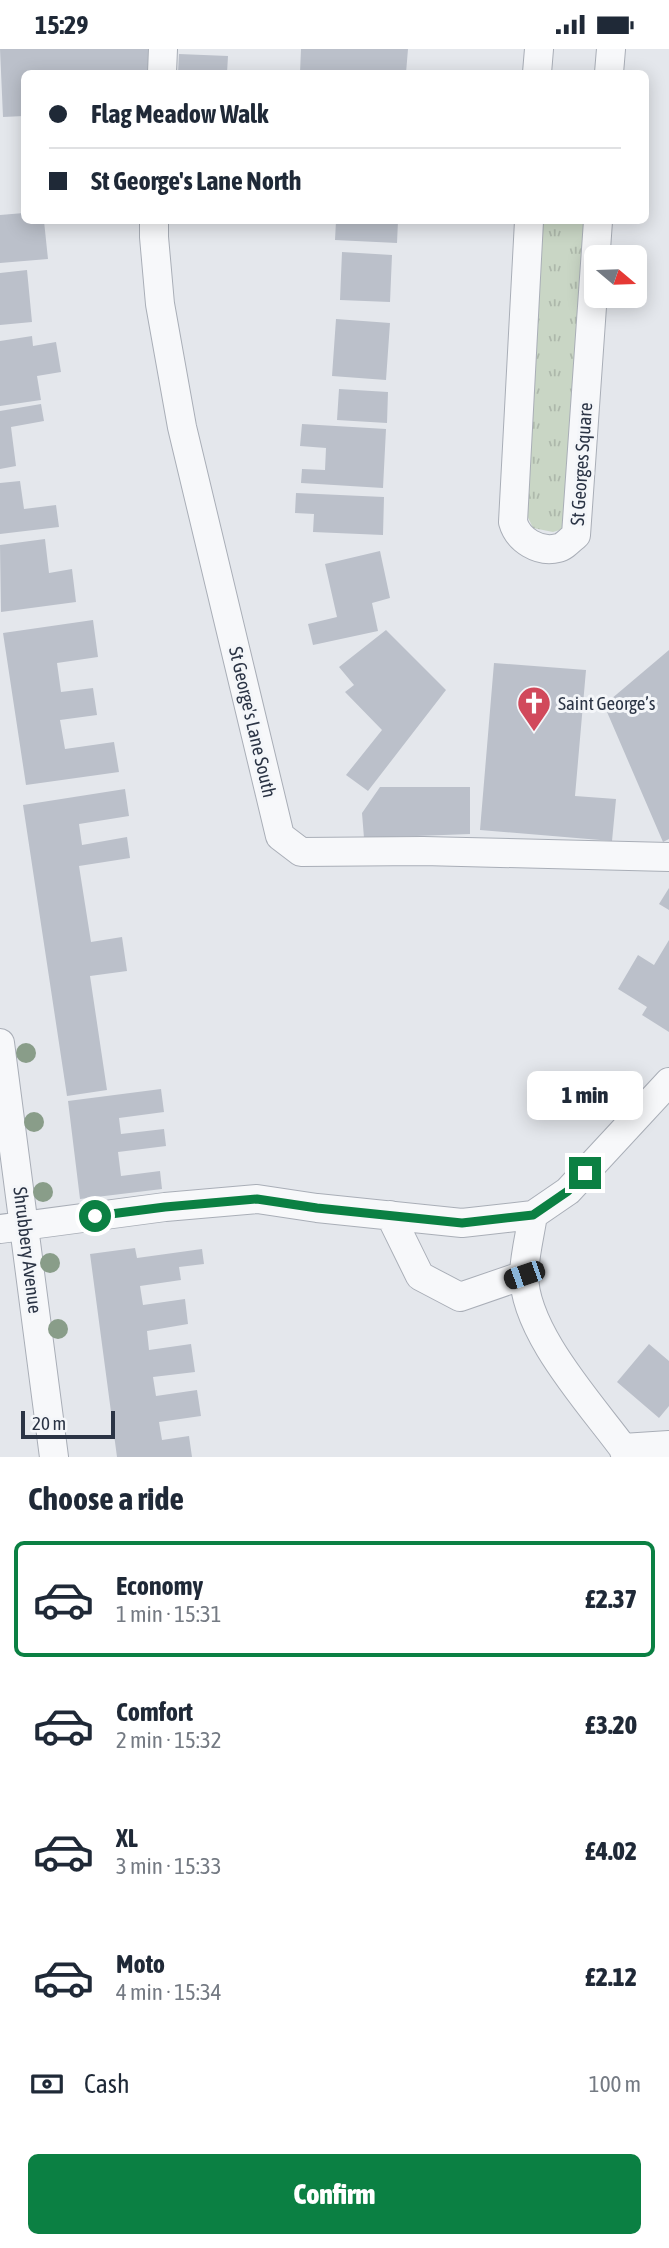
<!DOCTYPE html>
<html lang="en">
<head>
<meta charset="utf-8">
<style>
  body { margin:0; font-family:"Asap Condensed",sans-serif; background:#f6f6f7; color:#1f2937; height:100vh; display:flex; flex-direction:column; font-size:26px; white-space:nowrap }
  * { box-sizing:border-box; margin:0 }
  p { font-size:23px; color:#747a83 }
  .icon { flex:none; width:38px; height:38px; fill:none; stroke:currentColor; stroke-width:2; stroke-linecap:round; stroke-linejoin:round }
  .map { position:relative; height:1408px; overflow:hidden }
  .drawer { display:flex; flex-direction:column; background:#fff; flex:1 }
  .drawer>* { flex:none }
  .banner { position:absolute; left:21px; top:21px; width:628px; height:154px; border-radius:10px; box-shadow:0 4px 18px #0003; display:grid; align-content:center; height:154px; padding:0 28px; background:#fff }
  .needle { width:46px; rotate:109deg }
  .tools { position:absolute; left:584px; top:196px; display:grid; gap:14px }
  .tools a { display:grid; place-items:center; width:63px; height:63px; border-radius:10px; background:#fff; box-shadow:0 4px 18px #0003; font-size:35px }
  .scale { position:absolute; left:21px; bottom:18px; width:94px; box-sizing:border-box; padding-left:7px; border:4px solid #2b3445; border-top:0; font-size:19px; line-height:24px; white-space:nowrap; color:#2b3445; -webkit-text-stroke:5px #f4f6f9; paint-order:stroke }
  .end { position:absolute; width:32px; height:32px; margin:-16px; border:9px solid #0b8043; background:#fff; box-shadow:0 0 0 4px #fff }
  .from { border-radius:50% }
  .bubble { position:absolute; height:49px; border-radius:10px; background:#fff; box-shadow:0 4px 18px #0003; font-size:23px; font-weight:800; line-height:49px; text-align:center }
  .car { position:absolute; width:21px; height:42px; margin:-21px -10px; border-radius:9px; box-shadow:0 0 5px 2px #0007; background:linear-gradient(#222 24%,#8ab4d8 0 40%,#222 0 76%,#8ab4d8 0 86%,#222 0) }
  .banner b { display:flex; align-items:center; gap:24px; height:66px; font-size:26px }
  .banner b+b { border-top:2px solid #e0e1e3 }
  .banner i { width:18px; height:18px; background:#1f2937 }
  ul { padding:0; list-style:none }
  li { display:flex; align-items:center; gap:21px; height:116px; margin:0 14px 10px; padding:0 14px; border:4px solid transparent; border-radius:10px }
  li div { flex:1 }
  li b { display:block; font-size:26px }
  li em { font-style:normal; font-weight:800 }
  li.selected { border-color:#0b8043 }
  li>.icon { width:63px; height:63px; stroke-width:1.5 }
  h2 { padding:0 28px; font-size:32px; line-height:84px }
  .pay { display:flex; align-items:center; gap:18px; height:77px; padding:0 28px; font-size:26px }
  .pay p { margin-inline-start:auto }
  .primary-button { display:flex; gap:14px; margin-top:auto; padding:14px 28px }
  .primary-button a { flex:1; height:80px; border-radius:10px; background:#0b8043; color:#fff; font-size:28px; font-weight:800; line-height:80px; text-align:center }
  .status { display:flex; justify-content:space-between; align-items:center; height:49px; padding:0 35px; background:#fff; direction:ltr }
  .status svg { height:19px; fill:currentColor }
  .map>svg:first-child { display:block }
  .grass { fill:url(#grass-tufts) }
  .building { fill:#bbc0ca }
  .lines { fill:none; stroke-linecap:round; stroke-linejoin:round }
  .street-casing { stroke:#a9aeb7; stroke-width:30 }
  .street { stroke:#f7f8fa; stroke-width:28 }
  .tree { fill:#899d89 }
  .route { stroke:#0b8043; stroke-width:9 }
  .labels { text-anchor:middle; stroke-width:6; stroke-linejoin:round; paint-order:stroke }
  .street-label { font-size:19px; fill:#2b3445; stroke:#f4f6f9 }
  .poi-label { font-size:19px; fill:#2b3445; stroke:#f4f6f9; text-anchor:start }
</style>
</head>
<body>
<div class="status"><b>15:29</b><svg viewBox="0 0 49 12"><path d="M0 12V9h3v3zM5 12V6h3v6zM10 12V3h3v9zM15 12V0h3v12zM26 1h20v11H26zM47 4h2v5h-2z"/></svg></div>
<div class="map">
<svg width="669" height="1408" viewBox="0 0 669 1408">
  <defs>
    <pattern id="grass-tufts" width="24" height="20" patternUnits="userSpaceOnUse" patternTransform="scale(1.75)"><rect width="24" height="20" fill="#c9d6c5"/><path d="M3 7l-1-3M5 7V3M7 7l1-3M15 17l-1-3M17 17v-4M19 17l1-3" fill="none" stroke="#adb8ab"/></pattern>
  </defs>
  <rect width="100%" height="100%" fill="#e4e7ec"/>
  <path class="grass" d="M 543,172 L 587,172 L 563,480 L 553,483 L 533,479 L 524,460 Z"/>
  <path class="building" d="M 0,0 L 148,0 L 149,24 L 24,24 L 24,67 L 3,68 Z
    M 301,0 L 408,0 L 406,24 L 300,24 Z
    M 179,5 L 228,7 L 227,24 L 178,24 Z
    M 24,164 L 24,172 L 44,172 L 48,210 L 0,214 L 0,166 Z
    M 336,172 L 398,172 L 397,194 L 335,191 Z
    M 342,203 L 392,206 L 390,253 L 340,251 Z
    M 27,221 L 32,273 L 0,276 L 0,224 Z
    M 336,270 L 390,274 L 386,331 L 332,327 Z
    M 32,287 L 33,297 L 56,293 L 61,323 L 37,327 L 41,351 L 0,357 L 0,292 Z
    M 339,340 L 388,343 L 387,374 L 337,371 Z
    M 41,355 L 44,372 L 11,378 L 16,417 L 0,420 L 0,362 Z
    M 302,375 L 386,380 L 383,439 L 301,434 L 302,420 L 325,421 L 326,399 L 300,397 Z
    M 20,432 L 24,460 L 56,456 L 59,478 L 0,485 L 0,434 Z
    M 296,444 L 384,448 L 383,486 L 313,483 L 314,465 L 295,464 Z
    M 45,490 L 49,524 L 72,520 L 76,553 L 1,563 L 0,496 Z
    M 380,502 L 390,549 L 372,554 L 378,582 L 313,596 L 308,575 L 337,568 L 325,515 Z
    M 93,571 L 98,608 L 57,614 L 61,643 L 93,639 L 97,666 L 60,671 L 65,700 L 114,693 L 119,723 L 26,736 L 3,584 Z
    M 386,581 L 446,641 L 368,742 L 346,726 L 382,681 L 345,643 L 354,636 L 339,618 Z
    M 669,601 L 669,790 L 663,793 L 604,656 Z
    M 494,614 L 586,621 L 575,747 L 616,750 L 612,792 L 480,781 Z
    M 380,738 L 470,738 L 470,785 L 364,789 L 362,764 Z
    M 125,740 L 129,767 L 79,775 L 82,796 L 127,788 L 130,809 L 79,817 L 91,893 L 122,888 L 127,922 L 90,927 L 107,1041 L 67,1047 L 23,756 Z
    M 669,839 L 669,861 L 659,855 Z
    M 669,891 L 669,983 L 642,966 L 647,958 L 618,940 L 638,906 L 654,916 Z
    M 161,1040 L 164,1063 L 119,1069 L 121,1085 L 164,1080 L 166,1097 L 118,1103 L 121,1127 L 160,1122 L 162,1140 L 80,1150 L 68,1052 Z
    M 135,1199 L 137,1209 L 202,1200 L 204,1215 L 179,1218 L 181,1231 L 140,1237 L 143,1256 L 185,1250 L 188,1275 L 147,1282 L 149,1301 L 191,1295 L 195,1323 L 153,1328 L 156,1347 L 197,1341 L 201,1367 L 159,1373 L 162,1391 L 189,1387 L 192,1408 L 117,1408 L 90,1205 Z
    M 649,1295 L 669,1312 L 669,1357 L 659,1369 L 617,1333 Z"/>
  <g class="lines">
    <g class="street-casing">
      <path id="street" d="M 162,24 L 163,0
        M 537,24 L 539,0
        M 609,24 L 611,0
        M 154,172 L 154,188 L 160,255 L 182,378 L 280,787 L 301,803 L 423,802 L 669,808
        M 529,172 L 513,473 C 518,491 539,504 558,499 C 564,498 571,490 576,486 L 598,172
        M 0,994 L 54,1408
        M 390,1166 L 420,1227 L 460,1248 L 524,1226
        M 0,1180 L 165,1158 L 257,1150 L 317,1159 L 462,1174 L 533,1166
        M 623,1399 L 669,1396
        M 626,1408 L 623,1399 C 590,1354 523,1282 524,1224 C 525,1205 530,1185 533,1166 L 568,1142 L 669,1033"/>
    </g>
    <use href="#street" class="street"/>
  </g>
  <g class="tree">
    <circle cx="26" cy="1004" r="10"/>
    <circle cx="34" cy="1073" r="10"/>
    <circle cx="43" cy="1143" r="10"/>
    <circle cx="50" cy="1214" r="10"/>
    <circle cx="58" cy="1280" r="10"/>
  </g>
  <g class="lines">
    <path class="route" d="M 95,1167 L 165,1158 L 257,1150 L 317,1159 L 462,1174 L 533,1166 L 568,1142 L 585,1124"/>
  </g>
  <defs>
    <g id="church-pin" transform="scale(1.75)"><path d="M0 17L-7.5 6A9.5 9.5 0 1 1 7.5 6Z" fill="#d1495b" stroke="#f4f6f9"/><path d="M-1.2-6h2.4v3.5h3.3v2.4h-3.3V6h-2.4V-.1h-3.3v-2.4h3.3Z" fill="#fff"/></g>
  </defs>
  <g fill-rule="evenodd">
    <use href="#church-pin" x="534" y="654"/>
  </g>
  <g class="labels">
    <g class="street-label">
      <text transform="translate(581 415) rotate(-86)" y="7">St Georges Square</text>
      <text transform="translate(253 673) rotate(77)" y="7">St George's Lane South</text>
      <text transform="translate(28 1201) rotate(83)" y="7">Shrubbery Avenue</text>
    </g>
    <g class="poi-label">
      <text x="558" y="661">Saint George’s</text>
    </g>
  </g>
</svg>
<div class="tools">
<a><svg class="needle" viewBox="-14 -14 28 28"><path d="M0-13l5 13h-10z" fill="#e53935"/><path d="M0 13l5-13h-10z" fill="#747a83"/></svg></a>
</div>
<div class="scale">20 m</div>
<i class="end from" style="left:95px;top:1167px"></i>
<i class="end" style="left:585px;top:1124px"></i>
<div class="bubble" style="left:527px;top:1022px;width:116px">1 min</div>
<i class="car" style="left:524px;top:1226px;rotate:251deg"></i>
<div class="banner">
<b><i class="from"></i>Flag Meadow Walk</b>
<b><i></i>St George's Lane North</b>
</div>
</div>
<section class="drawer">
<h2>Choose a ride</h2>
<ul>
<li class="selected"><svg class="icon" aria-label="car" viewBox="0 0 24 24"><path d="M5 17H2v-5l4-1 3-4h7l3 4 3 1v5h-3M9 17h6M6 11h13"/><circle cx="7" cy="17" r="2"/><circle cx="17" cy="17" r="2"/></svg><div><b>Economy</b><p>1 min · 15:31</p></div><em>£2.37</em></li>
<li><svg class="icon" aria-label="car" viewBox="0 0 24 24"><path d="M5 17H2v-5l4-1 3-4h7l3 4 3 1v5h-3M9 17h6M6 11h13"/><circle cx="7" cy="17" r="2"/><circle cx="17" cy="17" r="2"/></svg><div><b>Comfort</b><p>2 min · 15:32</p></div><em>£3.20</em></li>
<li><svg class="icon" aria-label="car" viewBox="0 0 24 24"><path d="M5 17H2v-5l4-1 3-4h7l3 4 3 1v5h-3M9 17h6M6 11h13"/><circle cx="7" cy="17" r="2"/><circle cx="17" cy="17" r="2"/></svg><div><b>XL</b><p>3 min · 15:33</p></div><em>£4.02</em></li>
<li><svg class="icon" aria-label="car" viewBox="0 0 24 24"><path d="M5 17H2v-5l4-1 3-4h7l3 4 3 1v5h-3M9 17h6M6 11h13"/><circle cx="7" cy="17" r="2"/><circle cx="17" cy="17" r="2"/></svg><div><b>Moto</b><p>4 min · 15:34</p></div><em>£2.12</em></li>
</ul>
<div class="pay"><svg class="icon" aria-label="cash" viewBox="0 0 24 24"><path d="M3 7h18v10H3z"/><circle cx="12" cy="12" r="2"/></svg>Cash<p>100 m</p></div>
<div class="primary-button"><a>Confirm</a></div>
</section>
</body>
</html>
